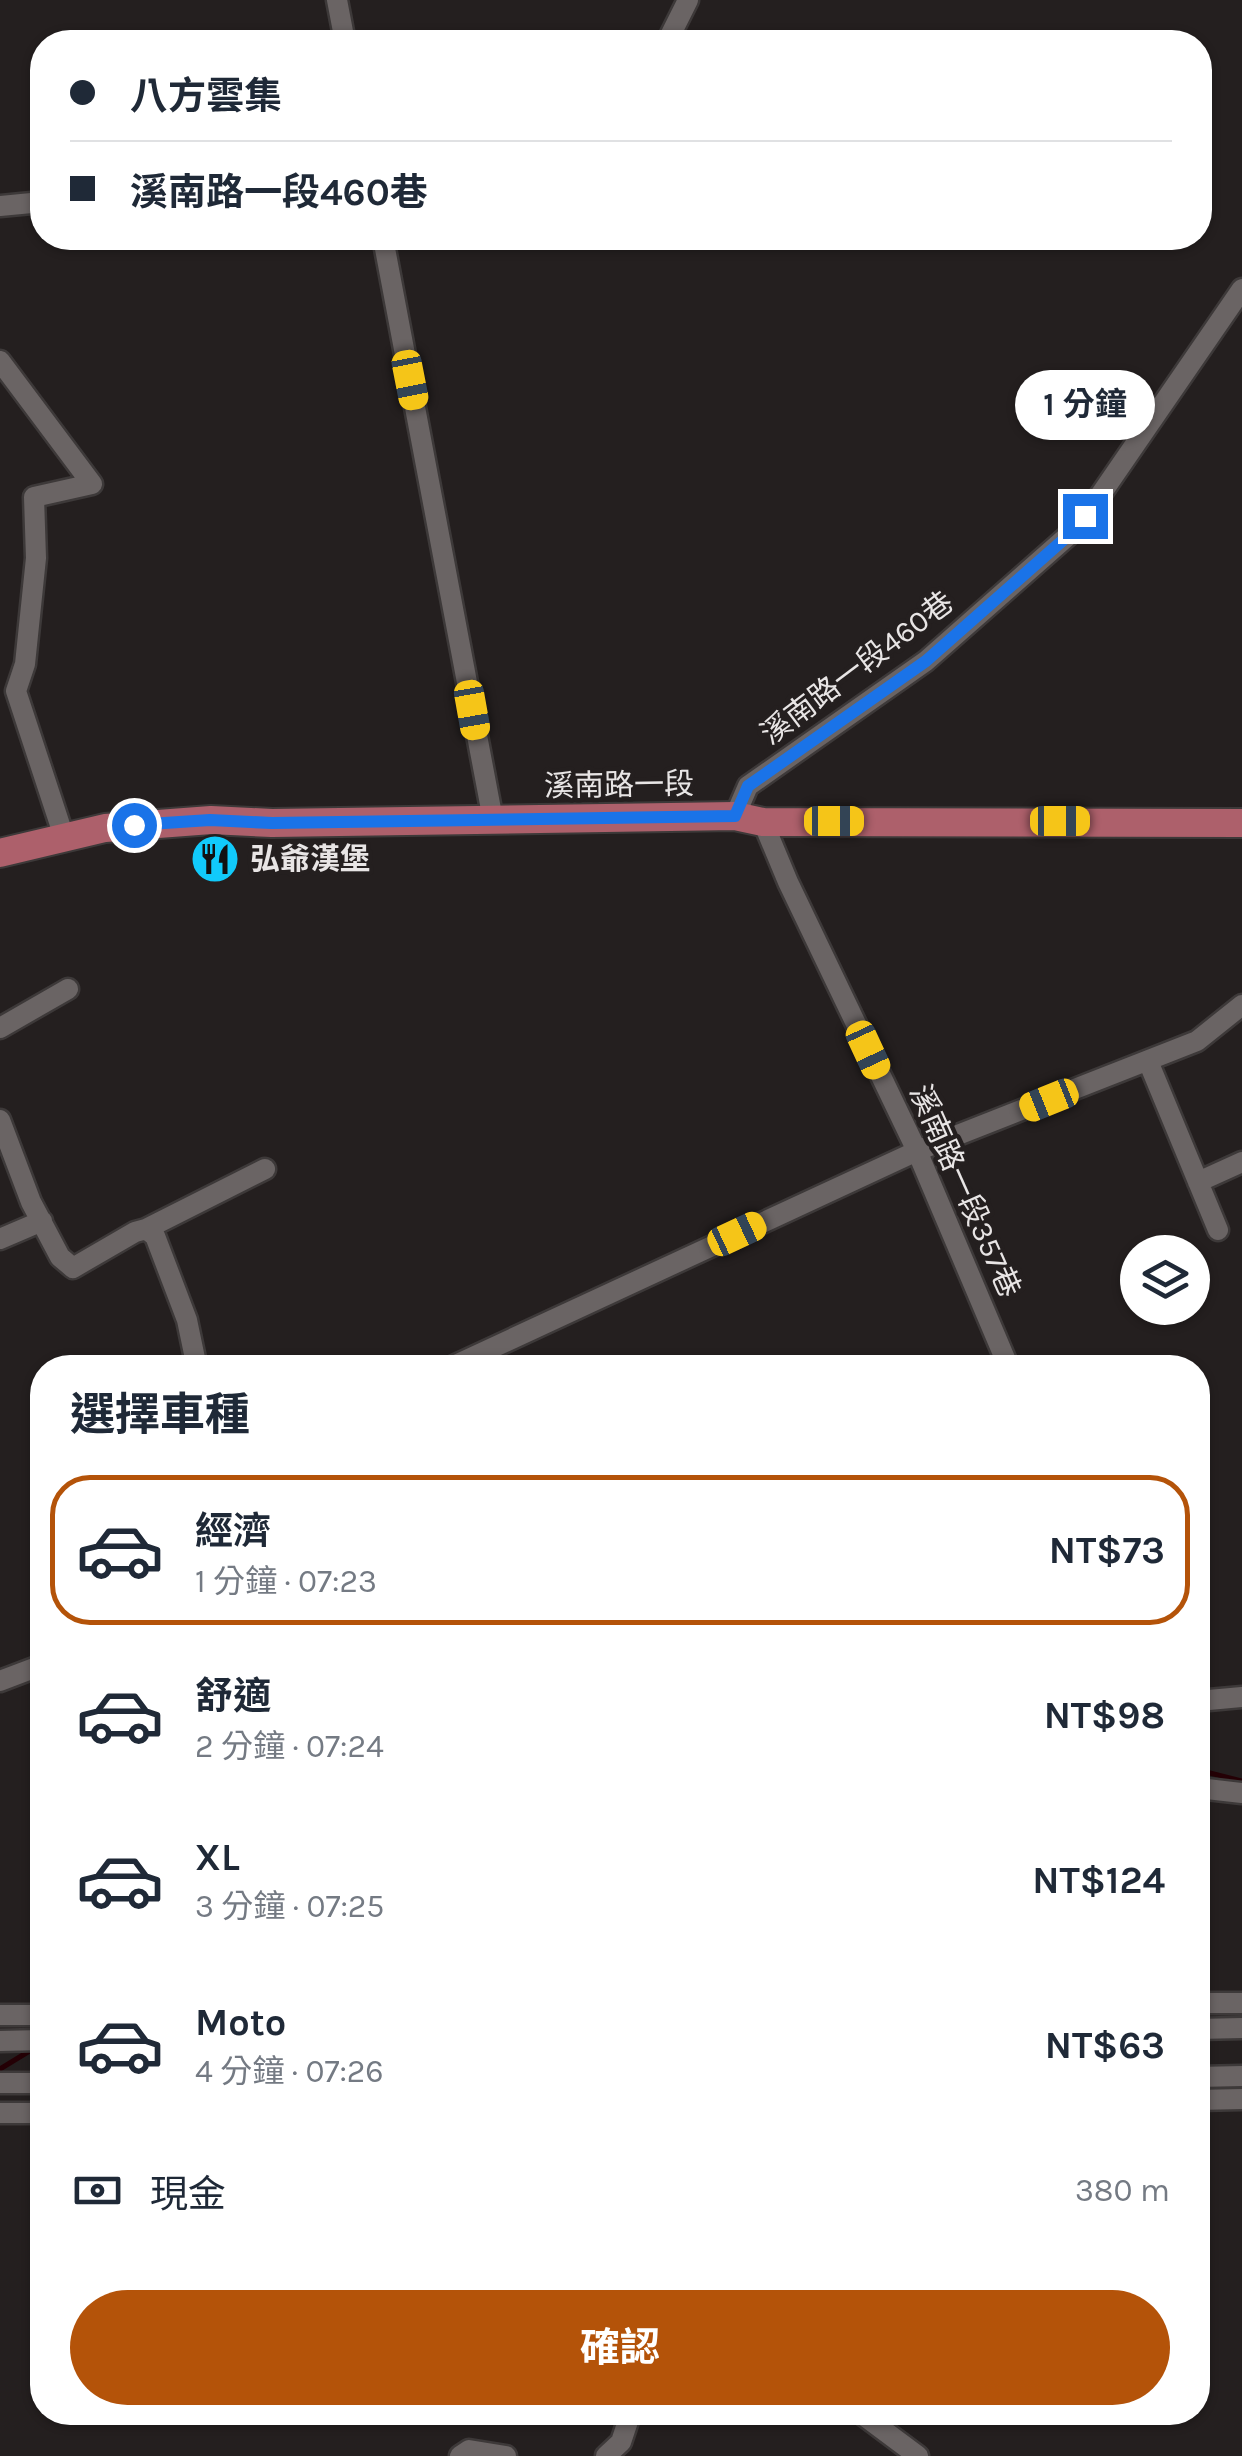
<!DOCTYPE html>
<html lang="zh-TW">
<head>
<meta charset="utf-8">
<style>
  body { margin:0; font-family:Karla,"Noto Sans TC",sans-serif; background:#f6f6f7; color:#1f2937; height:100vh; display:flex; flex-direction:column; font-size:38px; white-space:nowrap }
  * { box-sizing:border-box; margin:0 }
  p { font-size:32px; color:#747a83 }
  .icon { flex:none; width:55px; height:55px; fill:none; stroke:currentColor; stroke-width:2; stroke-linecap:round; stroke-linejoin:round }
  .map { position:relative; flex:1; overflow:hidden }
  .sheet { position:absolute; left:30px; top:1355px; width:1180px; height:1070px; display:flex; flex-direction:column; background:#fff; border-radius:40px; box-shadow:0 2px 8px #0004 }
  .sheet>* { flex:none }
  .hud { position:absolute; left:30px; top:30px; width:1182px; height:220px; border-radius:40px; box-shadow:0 2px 8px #0004; display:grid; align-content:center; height:220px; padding:0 40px; background:#fff }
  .controls { position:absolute; left:1120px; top:1235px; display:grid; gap:20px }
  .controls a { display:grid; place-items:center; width:90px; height:90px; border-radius:50%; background:#fff; box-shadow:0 2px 8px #0004; font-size:50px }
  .end { position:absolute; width:45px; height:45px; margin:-22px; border:12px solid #1a73e8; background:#fff; box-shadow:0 0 0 5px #fff }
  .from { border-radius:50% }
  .bubble { position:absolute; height:70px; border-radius:35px; background:#fff; box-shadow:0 2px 8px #0004; font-size:32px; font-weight:700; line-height:70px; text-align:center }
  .car { position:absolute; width:30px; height:60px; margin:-30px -15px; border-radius:12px; box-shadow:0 0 8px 2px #0007; background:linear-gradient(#f5c518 24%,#345 0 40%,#f5c518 0 76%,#345 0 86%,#f5c518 0) }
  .hud b { display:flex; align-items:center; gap:35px; height:95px; font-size:38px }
  .hud b+b { border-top:2px solid #e0e1e3 }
  .hud i { width:25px; height:25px; background:#1f2937 }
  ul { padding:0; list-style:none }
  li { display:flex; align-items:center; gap:30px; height:150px; margin:0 20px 15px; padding:0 20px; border:5px solid transparent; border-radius:40px }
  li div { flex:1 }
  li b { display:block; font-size:38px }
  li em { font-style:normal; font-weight:700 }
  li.current { border-color:#b45309 }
  li>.icon { width:90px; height:90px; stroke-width:1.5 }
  h2 { padding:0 40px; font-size:45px; line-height:120px }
  .pay { display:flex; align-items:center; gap:25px; height:110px; padding:0 40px; font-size:38px }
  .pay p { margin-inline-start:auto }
  .primary-button { display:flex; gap:20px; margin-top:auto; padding:20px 40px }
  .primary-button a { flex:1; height:115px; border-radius:60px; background:#b45309; color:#fff; font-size:40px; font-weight:700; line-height:115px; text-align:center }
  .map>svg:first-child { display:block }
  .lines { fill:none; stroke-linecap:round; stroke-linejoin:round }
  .stream { stroke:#240005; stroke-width:5 }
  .minor-casing { stroke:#3d3939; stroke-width:25 }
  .major-casing { stroke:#3d3939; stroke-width:32 }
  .minor { stroke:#6a6464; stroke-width:20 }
  .major { stroke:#ad606b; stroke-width:28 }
  .route { stroke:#1a73e8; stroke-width:12 }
  .labels { text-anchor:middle; stroke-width:9; stroke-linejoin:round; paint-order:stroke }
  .street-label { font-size:30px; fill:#e8e5e5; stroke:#241f1f }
  .poi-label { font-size:30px; font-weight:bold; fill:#e8e5e5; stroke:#241f1f; text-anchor:start }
</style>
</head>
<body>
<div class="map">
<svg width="1242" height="2456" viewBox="0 0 1242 2456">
  <rect width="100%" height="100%" fill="#241f1f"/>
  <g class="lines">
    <path class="stream" d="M 1198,1770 L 1242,1781
      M 0,2069 L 36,2047"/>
    <g class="minor-casing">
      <path id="minor" d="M 337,0 L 345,42
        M 667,42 L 688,0
        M 0,206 L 42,202
        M 383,238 L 493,820
        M 0,361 L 92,484 L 34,497 L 36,558 L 25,664 L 16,691 L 64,837
        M 735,816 L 748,786 L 926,661 L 1070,534 L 1099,497 L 1242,289
        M 763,822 L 788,882 L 917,1151 L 1009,1368
        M 0,1028 L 68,989
        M 1148,1061 L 1218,1230
        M 0,1120 L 31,1202 L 60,1257 L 73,1268 L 135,1232 L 146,1229 L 155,1236 L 187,1320 L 197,1368
        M 1198,1182 L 1242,1162
        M 146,1229 L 265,1169
        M 0,1239 L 42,1221
        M 449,1368 L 917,1151 L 1197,1041 L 1242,1005
        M 0,1681 L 42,1665
        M 1198,1701 L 1242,1697
        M 1198,1788 L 1242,1793
        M 1198,2003 L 1242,2003
        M 0,2015 L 42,2015
        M 1198,2029 L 1242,2028
        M 0,2041 L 42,2040
        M 1198,2077 L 1242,2076
        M 0,2083 L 42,2083
        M 1198,2100 L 1242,2099
        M 0,2113 L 42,2113
        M 859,2412 L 918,2456
        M 460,2456 L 469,2450 L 506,2456
        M 606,2456 L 621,2442 L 631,2412"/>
    </g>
    <g class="major-casing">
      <path id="major" d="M 0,853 L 105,828 L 211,820 L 272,823 L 735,816 L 763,822 L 1242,823"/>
    </g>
    <use href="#minor" class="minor"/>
    <use href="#major" class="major"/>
  </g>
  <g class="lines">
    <path class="route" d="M 134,825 L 210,820 L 272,823 L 735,816 L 748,786 L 926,661 L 1070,534 L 1085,516"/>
  </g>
  <defs>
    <g id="restaurant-disc" transform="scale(2.5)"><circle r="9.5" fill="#11cafb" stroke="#241f1f"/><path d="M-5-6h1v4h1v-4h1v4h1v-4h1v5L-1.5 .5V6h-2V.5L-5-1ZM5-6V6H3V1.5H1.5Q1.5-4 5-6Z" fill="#111"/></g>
  </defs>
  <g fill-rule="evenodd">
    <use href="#restaurant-disc" x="215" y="859"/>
  </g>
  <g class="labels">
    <g class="street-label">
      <text transform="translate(857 668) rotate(-37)" y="10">溪南路一段460巷</text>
      <text transform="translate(619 785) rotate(-1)" y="10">溪南路一段</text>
      <text transform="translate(965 1191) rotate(66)" y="10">溪南路一段357巷</text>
    </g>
    <g class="poi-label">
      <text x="250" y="869">弘爺漢堡</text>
    </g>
  </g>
</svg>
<div class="controls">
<a><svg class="icon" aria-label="layers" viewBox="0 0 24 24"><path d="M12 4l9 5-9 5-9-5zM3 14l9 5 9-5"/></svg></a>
</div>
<i class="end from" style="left:134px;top:825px"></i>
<i class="end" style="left:1085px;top:516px"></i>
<div class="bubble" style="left:1015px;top:370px;width:140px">1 分鐘</div>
<i class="car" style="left:410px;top:380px;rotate:169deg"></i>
<i class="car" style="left:472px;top:710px;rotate:170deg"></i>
<i class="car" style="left:834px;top:821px;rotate:90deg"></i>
<i class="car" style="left:1060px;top:821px;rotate:90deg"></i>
<i class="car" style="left:868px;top:1050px;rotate:155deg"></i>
<i class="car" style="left:1049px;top:1100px;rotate:248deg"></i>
<i class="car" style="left:737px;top:1234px;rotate:65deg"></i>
<div class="hud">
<b><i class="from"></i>八方雲集</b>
<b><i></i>溪南路一段460巷</b>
</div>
<section class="sheet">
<h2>選擇車種</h2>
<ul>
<li class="current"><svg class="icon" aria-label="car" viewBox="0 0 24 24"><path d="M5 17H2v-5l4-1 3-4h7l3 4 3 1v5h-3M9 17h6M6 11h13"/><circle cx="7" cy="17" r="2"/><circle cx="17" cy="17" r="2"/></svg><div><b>經濟</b><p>1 分鐘 · 07:23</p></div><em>NT$73</em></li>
<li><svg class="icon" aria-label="car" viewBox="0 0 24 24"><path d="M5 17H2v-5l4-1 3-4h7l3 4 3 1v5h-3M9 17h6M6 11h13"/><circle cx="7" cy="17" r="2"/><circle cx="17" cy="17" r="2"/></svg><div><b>舒適</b><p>2 分鐘 · 07:24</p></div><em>NT$98</em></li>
<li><svg class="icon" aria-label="car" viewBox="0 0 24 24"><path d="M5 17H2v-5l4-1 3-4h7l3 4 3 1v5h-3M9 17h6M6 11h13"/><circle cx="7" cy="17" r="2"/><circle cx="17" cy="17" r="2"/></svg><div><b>XL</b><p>3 分鐘 · 07:25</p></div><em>NT$124</em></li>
<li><svg class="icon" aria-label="car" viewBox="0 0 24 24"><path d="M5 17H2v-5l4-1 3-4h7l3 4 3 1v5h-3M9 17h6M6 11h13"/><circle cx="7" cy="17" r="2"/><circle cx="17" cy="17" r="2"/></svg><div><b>Moto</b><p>4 分鐘 · 07:26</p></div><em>NT$63</em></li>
</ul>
<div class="pay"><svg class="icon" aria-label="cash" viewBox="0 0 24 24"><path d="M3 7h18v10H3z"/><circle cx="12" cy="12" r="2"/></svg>現金<p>380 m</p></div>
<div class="primary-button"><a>確認</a></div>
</section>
</div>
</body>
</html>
